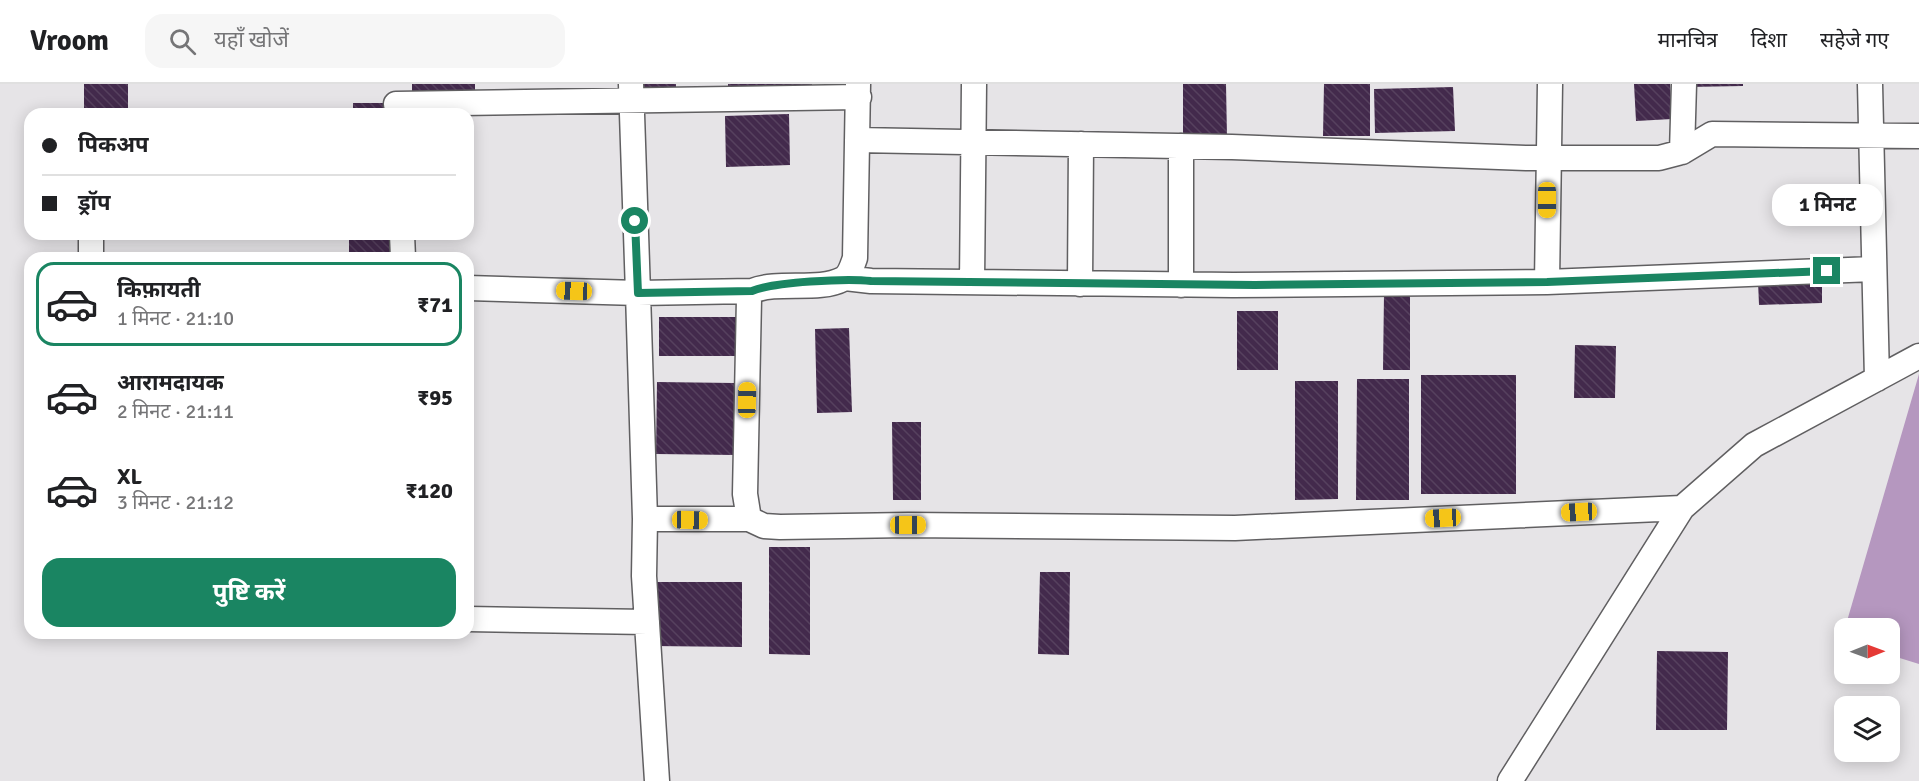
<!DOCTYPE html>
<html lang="hi">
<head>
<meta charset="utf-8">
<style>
  body { margin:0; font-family:Signika,"Noto Sans Devanagari",sans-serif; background:#f6f6f6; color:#202124; height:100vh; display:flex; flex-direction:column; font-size:22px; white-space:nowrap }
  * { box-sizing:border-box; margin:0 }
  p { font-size:20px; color:#757577 }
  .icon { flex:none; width:33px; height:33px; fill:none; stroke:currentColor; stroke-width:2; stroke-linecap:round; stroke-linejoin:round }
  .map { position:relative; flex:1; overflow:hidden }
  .side { position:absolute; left:24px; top:168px; width:450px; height:387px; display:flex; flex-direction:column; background:#fff; border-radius:18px; box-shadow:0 3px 15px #0003 }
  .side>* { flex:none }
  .banner { position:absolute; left:24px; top:24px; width:450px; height:132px; border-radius:18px; box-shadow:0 3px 15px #0003; display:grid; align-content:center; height:132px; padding:0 18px; background:#fff }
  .needle { width:39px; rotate:89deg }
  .tools { position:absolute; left:1834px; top:534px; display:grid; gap:12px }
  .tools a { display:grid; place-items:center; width:66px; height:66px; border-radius:12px; background:#fff; box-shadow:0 3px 15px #0003; font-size:30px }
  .end { position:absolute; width:27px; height:27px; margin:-14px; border:8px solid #1a8562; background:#fff; box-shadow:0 0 0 3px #fff }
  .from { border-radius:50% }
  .bubble { position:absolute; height:42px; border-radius:18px; background:#fff; box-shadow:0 3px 15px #0003; font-size:20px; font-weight:700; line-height:42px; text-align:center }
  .car { position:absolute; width:18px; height:36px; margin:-18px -9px; border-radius:8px; box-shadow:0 0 4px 2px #0007; background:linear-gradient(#f5c518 24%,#345 0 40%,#f5c518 0 76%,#345 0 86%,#f5c518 0) }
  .banner b { display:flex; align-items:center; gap:21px; height:57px; font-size:22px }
  .banner b+b { border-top:2px solid #e0e0e0 }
  .banner i { width:15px; height:15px; background:#202124 }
  ul { padding:10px 0 0; list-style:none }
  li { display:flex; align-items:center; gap:18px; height:84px; margin:0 12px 9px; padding:0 6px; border:3px solid transparent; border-radius:18px }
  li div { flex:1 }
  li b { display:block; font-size:22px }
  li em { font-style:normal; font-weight:700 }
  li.on { border-color:#1a8562 }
  li>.icon { width:54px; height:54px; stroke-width:1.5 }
  .button { display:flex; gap:12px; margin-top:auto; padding:12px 18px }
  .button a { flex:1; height:69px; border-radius:18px; background:#1a8562; color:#fff; font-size:24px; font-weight:700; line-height:69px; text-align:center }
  header { display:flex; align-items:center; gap:36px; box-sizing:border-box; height:84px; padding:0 30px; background:#fff; border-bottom:2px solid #e0e0e0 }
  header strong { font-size:28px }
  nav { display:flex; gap:33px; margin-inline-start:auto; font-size:21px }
  .search { width:420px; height:54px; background:#f6f6f6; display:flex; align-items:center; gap:15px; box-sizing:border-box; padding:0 21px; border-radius:18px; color:#757577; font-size:22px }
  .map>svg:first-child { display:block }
  .water { fill:#b597bf }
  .building { fill:url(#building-back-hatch) }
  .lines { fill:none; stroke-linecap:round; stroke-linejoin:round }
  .street-casing { stroke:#605f61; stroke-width:27 }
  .street { stroke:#fff; stroke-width:24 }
  .route { stroke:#1a8562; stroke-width:8 }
</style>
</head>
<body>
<header>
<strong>Vroom</strong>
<div class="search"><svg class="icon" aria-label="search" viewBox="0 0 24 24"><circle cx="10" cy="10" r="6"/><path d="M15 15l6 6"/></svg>यहाँ खोजें</div>
<nav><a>मानचित्र</a><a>दिशा</a><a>सहेजे गए</a></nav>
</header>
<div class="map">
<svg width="1919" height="697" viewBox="0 0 1919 697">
  <defs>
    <pattern id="building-back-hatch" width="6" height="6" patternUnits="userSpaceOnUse" patternTransform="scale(1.5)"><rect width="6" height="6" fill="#432a4c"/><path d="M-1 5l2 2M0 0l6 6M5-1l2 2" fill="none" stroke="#56415e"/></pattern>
  </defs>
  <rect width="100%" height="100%" fill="#e6e4e7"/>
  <path class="water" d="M 1919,290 L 1919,580 L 1890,571 L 1890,544 L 1845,544 Z"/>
  <path class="building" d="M 84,0 L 128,0 L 128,29 L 84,28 Z
    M 412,0 L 475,0 L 475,17 L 412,17 Z
    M 635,0 L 676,0 L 676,9 L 635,9 Z
    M 728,0 L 812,0 L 811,6 L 728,3 Z
    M 1183,0 L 1226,0 L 1227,53 L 1183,54 Z
    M 1324,0 L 1370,0 L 1370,52 L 1323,52 Z
    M 1634,0 L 1670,0 L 1672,35 L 1636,37 Z
    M 1687,0 L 1743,0 L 1743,2 L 1687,3 Z
    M 1453,3 L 1455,47 L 1375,49 L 1374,5 Z
    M 353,19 L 384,19 L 384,30 L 353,30 Z
    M 789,30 L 790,81 L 726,83 L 725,32 Z
    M 468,110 L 473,110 L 473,143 L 468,143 Z
    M 349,150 L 398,150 L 398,174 L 349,174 Z
    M 1822,195 L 1822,219 L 1759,221 L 1758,197 Z
    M 1384,210 L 1410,210 L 1410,286 L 1383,286 Z
    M 1237,227 L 1278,227 L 1278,286 L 1237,286 Z
    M 659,233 L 741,233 L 741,272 L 659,272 Z
    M 849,244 L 852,328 L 817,329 L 815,245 Z
    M 1575,261 L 1616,262 L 1615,314 L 1574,314 Z
    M 1421,291 L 1516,291 L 1516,410 L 1421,410 Z
    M 1357,295 L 1409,295 L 1409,416 L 1356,416 Z
    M 1295,297 L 1338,297 L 1338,415 L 1295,416 Z
    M 657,298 L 734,299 L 734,371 L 656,370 Z
    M 892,338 L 921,338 L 921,416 L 893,416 Z
    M 769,463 L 810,463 L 810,571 L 769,570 Z
    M 1040,488 L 1070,488 L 1069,571 L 1038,570 Z
    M 653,498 L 742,498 L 742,563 L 652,562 Z
    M 1657,567 L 1728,568 L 1727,646 L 1656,646 Z"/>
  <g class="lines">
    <g class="street-casing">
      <path id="street" d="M 858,0 L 855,174 C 852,182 850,191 843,195 C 818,208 779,196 752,207 L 749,214 L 745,410 L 749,435 L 764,442 L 780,443 L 908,441 L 1235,444 L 1682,424
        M 1870,0 L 1877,295
        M 396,20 L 859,13
        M 857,56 L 1232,63 L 1526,74 L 1659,74 L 1682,68 L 1712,50 L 1919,52
        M 1181,62 L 1181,201
        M 1682,68 L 1684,0
        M 402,150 L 403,174
        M 91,174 L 91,150
        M 845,194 L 871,197 L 1233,201 L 1547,198 L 1874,185
        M 972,198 L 974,0
        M 1547,198 L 1550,0
        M 1080,200 L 1081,60
        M 468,204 L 638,209 L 631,0
        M 645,435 L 749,435
        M 468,535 L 647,538
        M 657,697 L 644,492 L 645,435 L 638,209 L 752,207
        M 1510,697 L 1682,424 L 1754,361 L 1919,272"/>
    </g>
    <use href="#street" class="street"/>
  </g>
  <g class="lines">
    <path class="route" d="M 635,137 L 638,209 L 752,207 C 773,198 847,194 871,197 L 1255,201 L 1547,198 L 1827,187"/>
  </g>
</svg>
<div class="tools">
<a><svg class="needle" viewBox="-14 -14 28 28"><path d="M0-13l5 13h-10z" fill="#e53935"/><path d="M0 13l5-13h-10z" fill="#757577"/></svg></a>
<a><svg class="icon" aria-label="layers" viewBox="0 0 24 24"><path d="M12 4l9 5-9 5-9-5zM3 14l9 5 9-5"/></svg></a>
</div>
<i class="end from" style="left:635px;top:137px"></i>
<i class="end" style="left:1827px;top:187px"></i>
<div class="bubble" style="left:1772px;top:100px;width:111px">1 मिनट</div>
<i class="car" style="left:1547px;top:116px;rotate:180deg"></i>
<i class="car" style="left:574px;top:207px;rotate:272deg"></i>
<i class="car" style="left:747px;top:316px;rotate:1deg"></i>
<i class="car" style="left:1579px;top:428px;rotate:267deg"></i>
<i class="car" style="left:1443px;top:434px;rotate:267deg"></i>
<i class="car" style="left:690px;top:436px;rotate:91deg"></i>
<i class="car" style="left:908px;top:441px;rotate:90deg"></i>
<div class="banner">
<b><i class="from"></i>पिकअप</b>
<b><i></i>ड्रॉप</b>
</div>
<section class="side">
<ul>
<li class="on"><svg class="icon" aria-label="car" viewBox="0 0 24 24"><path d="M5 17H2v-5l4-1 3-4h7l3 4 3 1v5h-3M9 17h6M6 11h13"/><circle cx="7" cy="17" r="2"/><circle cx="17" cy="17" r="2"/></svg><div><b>किफ़ायती</b><p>1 मिनट · 21:10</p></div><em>₹71</em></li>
<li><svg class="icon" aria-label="car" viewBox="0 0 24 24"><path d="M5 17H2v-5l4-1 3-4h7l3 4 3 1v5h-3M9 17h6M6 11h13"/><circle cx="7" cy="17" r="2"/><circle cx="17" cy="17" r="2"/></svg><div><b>आरामदायक</b><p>2 मिनट · 21:11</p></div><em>₹95</em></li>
<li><svg class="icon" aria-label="car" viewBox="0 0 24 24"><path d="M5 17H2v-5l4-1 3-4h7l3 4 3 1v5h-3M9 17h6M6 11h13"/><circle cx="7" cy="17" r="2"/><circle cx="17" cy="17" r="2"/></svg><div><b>XL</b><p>3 मिनट · 21:12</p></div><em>₹120</em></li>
</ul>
<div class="button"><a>पुष्टि करें</a></div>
</section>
</div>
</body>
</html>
